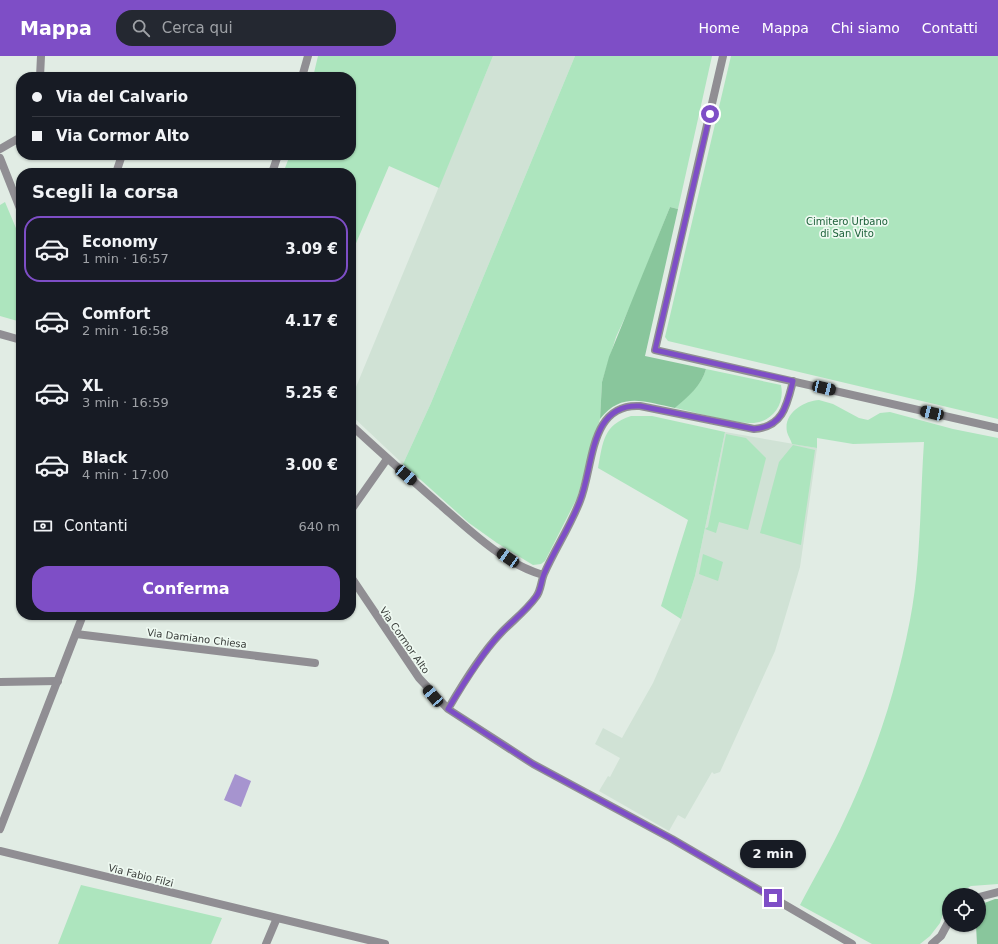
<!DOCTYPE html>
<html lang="it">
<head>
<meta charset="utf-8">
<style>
  body { margin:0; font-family:"DejaVu Sans",sans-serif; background:#242831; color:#f1f3f6; height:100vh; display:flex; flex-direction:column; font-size:15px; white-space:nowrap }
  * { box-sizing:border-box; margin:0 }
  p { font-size:13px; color:#9ea1a6 }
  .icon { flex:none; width:22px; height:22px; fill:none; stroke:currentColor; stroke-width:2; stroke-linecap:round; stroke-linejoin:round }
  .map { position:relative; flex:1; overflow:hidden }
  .drawer { position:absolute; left:16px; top:112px; width:340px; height:452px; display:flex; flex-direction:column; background:#171b24; border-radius:16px; box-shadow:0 1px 3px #0004 }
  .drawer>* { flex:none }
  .hud { position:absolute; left:16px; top:16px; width:340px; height:88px; border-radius:16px; box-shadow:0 1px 3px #0004; display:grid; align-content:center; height:88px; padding:0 16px; background:#171b24 }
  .fabs { position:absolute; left:942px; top:832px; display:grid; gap:8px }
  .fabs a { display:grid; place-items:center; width:44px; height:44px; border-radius:50%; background:#171b24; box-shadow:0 1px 3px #0004; font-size:20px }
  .end { position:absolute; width:18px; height:18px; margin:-9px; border:5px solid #7e4ec6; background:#fff; box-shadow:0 0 0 2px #fff }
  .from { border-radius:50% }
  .bubble { position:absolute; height:28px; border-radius:14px; background:#171b24; box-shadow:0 1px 3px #0004; font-size:13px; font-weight:800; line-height:28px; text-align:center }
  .car { position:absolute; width:12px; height:24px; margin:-12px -6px; border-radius:5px; box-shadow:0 0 3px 1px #0007; background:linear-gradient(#222 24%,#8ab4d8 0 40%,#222 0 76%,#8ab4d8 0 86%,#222 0) }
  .hud b { display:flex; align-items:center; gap:14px; height:38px; font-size:15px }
  .hud b+b { border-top:1px solid #363941 }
  .hud i { width:10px; height:10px; background:#f1f3f6 }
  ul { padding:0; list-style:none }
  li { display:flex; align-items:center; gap:12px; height:66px; margin:0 8px 6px; padding:0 8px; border:2px solid transparent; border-radius:16px }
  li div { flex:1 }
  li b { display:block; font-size:15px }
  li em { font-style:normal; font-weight:800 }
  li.on { border-color:#7e4ec6 }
  li>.icon { width:36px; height:36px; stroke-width:1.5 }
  h2 { padding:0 16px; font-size:18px; line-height:48px }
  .pay { display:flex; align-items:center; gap:10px; height:44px; padding:0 16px; font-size:15px }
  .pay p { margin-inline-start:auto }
  .action { display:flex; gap:8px; margin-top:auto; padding:8px 16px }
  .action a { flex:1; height:46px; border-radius:16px; background:#7e4ec6; color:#fff; font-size:16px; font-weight:800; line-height:46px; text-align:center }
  header { display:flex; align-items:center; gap:24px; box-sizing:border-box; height:56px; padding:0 20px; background:#7e4ec6; color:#fff }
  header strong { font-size:19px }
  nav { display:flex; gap:22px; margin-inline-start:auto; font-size:14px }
  .search { width:280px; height:36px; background:#242831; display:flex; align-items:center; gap:10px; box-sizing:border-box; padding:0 14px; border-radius:16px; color:#9ea1a6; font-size:15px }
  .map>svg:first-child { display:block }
  .built { fill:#d0e2d5 }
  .green { fill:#ade5be }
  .forest { fill:#89c69c }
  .water { fill:#a694cf }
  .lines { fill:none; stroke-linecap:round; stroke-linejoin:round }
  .minor { stroke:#908e93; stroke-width:8 }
  .tertiary { stroke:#908e93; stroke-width:8 }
  .route { stroke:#7e4ec6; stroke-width:5 }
  .labels { text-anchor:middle; stroke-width:3.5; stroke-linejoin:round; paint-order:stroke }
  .park-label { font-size:10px; fill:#1d613a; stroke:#eef9f1 }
  .street-label { font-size:10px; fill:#393d3a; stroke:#eef9f1 }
</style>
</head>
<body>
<header>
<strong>Mappa</strong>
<div class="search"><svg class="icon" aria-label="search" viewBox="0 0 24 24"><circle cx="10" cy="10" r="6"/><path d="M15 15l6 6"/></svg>Cerca qui</div>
<nav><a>Home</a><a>Mappa</a><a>Chi siamo</a><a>Contatti</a></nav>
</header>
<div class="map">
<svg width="998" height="888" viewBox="0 0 998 888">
  <rect width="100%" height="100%" fill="#e1ece4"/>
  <path class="built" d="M 493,0 L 575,0 L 431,347 L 403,408 L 351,359 L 351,343 Z
    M 725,376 L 817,392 L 800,511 L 775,595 L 720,716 L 714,718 L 712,716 L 685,763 L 678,759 L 669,775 L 599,735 L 608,720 L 610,721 L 620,702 L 595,688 L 603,672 L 622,682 L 653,627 L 681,563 L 695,520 Z"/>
  <path class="green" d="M 318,0 L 493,0 L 439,132 L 389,110 L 351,199 L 351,117 L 283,117 L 290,99 L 351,99 L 351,21 L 313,21 Z
    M 575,0 L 712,0 L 678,153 L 670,151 L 633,244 L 616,281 L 602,326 L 600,363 L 577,442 L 545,505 L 541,508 L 533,509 L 497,487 L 469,467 L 403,408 L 431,347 Z
    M 731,0 L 998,0 L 998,363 L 668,285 L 665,281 Z
    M 5,146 L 21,184 L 21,266 L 0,260 L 0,149 Z
    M 706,313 L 781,329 C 785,348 773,365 754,367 C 736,368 695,356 675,352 C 687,341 702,329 706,313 Z
    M 819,344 L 833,348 L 859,362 L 868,364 L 880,357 L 890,356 L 953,373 L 998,382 L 998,828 L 971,830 L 954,839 L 949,839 L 949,845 L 946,849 L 940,867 L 930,880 L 920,888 L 872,888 L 800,849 C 815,820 832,792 845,763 C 875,700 897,632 910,564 C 921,509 920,443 924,386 L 853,388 L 817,382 L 817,392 L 792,388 C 791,384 788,380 787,376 C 783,357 804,345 819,344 Z
    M 631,360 L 652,360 L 725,376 L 695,520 L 681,563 L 661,550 L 688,464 L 598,412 C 603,386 603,369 631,360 Z
    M 726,378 L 746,382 L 766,402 L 748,474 L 719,466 L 716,477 L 705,473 L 708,471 Z
    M 793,389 L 815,394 L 801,489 L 760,477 L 779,406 Z
    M 703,498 L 723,506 L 718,525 L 699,518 Z
    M 81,829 L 222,862 L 211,888 L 58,888 Z"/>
  <path class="forest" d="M 670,151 L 678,153 L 645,300 L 706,313 C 702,329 688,341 675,352 C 645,346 622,335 600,363 L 602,326 L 609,301 Z
    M 995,843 L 998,843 L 998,888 L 977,888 L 976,869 L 979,869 L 979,849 Z"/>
  <path class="water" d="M 235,718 L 251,725 L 241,751 L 224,744 Z"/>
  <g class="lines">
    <path class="minor" d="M 723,0 L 655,294 L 998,372
      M 40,21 L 41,0
      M 0,93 L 21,81
      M 0,102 L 21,155
      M 116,117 L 122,99
      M 351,369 C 382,398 413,425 445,453 C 474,478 505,508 543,519
      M 351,454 L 387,403
      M 351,521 L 419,622 L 448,653 L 533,708 L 672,783 L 852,888
      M 76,578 L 315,607
      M 0,626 L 58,625
      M 448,653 C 462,629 481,598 500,578 C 511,566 526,555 536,541 C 541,535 541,525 544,518 C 555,493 570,471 580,445 C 594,410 589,347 640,350 L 754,373 C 783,371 787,349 793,325
      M 0,795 L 385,888
      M 979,841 L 998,836
      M 266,888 L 277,862
      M 932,888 L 941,880 L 949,865"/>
    <path class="tertiary" d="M 302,21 L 308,0
      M 272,117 L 278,99
      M 0,278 L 21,284
      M 0,773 L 83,559"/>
  </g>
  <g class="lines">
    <path class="route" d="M 710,58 L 655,294 L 793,325 C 787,349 783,371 754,373 L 640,350 C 589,347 594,410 580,445 C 570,471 555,493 544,518 C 541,525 541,535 536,541 C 526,555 511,566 500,578 C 482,597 462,630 448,653 L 533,708 L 672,783 L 773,842"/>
  </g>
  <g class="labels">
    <g class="park-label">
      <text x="847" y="169">Cimitero Urbano<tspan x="847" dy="12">di San Vito</tspan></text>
    </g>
    <g class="street-label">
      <text transform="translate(197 582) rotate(7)" y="4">Via Damiano Chiesa</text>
      <text transform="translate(405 584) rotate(55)" y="4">Via Cormor Alto</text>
      <text transform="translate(141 819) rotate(14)" y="4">Via Fabio Filzi</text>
    </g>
  </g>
</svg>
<div class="fabs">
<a><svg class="icon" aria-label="locate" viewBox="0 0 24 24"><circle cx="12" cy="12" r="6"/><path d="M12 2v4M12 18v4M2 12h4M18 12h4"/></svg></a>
</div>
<i class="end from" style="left:710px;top:58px"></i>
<i class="end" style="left:773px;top:842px"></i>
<div class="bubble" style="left:740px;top:784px;width:66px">2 min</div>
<i class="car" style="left:824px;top:332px;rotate:103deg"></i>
<i class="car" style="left:932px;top:357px;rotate:283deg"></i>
<i class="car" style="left:406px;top:419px;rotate:131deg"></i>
<i class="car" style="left:508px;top:502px;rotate:304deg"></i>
<i class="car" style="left:433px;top:640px;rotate:320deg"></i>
<div class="hud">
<b><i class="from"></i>Via del Calvario</b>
<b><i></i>Via Cormor Alto</b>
</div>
<section class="drawer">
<h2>Scegli la corsa</h2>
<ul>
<li class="on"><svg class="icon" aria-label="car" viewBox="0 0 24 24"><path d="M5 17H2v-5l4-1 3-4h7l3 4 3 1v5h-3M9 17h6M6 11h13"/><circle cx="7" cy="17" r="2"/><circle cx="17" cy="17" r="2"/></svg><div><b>Economy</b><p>1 min · 16:57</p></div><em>3.09 €</em></li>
<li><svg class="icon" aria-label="car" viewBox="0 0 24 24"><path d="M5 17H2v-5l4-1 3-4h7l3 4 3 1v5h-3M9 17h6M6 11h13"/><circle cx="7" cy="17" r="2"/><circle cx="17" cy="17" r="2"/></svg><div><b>Comfort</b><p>2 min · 16:58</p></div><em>4.17 €</em></li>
<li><svg class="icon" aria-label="car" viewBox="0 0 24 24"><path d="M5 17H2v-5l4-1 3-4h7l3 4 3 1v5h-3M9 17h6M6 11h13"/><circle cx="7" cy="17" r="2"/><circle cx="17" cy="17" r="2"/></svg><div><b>XL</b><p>3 min · 16:59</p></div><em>5.25 €</em></li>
<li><svg class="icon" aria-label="car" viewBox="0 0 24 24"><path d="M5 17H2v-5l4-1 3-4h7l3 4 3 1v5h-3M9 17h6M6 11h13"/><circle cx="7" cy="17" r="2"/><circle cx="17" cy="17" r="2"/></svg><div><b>Black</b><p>4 min · 17:00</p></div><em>3.00 €</em></li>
</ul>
<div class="pay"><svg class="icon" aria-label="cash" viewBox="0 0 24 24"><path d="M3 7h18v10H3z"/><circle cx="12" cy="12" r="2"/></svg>Contanti<p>640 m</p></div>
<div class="action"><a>Conferma</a></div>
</section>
</div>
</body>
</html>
